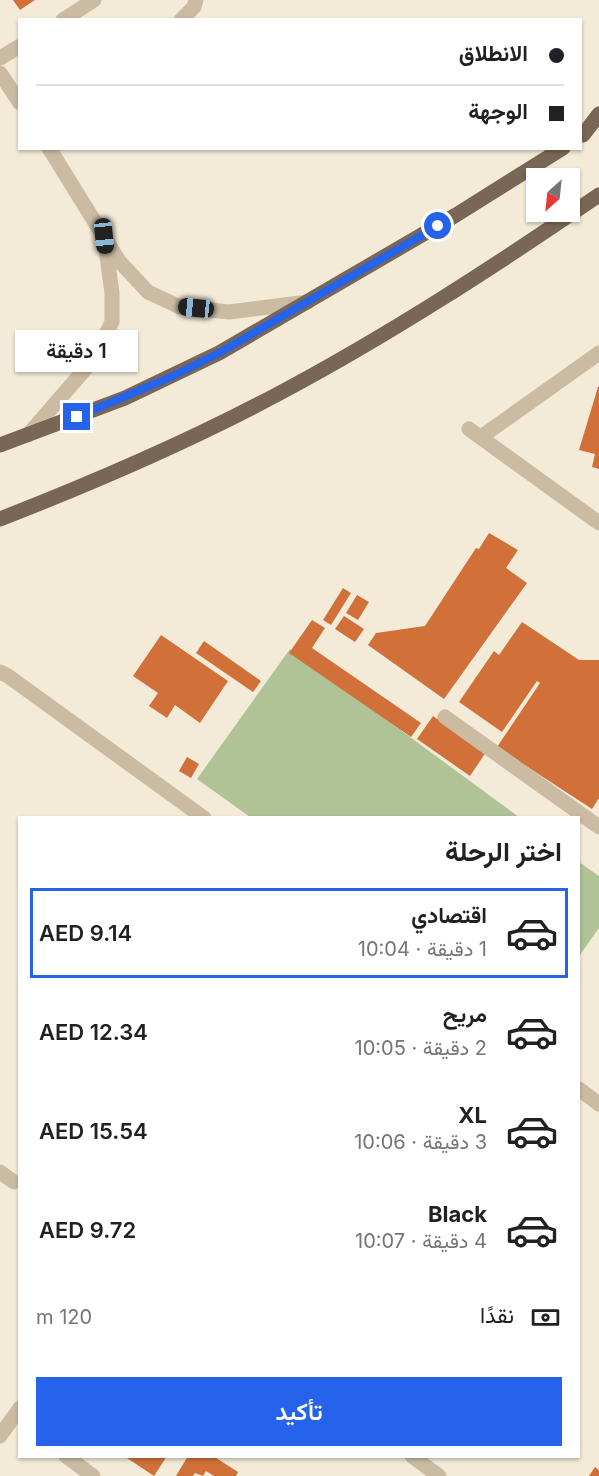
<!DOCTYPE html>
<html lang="ar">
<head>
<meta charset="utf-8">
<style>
  body { margin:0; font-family:Inter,Vazirmatn,sans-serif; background:#f6f6f6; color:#202124; direction:rtl; height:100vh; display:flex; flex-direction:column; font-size:22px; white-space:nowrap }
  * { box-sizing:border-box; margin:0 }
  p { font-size:20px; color:#757577 }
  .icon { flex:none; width:33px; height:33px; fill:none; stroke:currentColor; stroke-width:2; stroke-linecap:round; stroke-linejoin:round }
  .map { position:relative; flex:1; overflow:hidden; direction:ltr }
  .panel { position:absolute; left:18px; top:816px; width:562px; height:642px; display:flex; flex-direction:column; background:#fff; border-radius:0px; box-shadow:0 2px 4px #0004; direction:rtl }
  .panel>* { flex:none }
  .banner { position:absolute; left:18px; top:18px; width:564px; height:132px; border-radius:0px; box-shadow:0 2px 4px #0004; direction:rtl; display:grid; align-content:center; height:132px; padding:0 18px; background:#fff }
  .needle { width:39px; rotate:207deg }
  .buttons { position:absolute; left:526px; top:168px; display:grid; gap:12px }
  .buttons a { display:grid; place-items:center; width:54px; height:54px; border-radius:0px; background:#fff; box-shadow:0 2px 4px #0004; font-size:30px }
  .end { position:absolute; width:27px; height:27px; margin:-14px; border:8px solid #2563eb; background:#fff; box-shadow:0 0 0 3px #fff }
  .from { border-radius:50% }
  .bubble { position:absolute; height:42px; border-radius:0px; background:#fff; box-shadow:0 2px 4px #0004; font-size:20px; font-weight:600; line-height:42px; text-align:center; direction:rtl }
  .car { position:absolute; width:18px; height:36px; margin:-18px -9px; border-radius:8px; box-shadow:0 0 4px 2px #0007; background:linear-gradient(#222 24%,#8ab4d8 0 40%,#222 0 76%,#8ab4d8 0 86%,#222 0) }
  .banner b { display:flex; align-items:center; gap:21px; height:57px; font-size:22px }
  .banner b+b { border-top:2px solid #e0e0e0 }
  .banner i { width:15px; height:15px; background:#202124 }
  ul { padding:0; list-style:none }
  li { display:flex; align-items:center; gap:18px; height:90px; margin:0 12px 9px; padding:0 6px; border:3px solid transparent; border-radius:0px }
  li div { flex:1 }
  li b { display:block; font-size:22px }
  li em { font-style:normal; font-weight:600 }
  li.on { border-color:#2563eb }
  li>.icon { width:54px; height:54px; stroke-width:1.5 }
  h2 { padding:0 18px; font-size:27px; line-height:72px }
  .pay { display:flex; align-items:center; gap:15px; height:66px; padding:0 18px; font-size:22px }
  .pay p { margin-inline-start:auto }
  .button { display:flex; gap:12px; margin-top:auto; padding:12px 18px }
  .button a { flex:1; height:69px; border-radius:0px; background:#2563eb; color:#fff; font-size:24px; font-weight:600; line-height:69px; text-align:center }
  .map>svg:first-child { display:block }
  .green { fill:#afc397 }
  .building { fill:#d17139 }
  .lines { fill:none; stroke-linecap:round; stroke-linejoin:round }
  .minor { stroke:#ccbba3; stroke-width:15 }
  .major { stroke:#7a6655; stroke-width:15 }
  .route { stroke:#2563eb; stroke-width:8 }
</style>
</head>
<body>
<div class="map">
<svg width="599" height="1476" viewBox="0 0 599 1476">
  <rect width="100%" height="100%" fill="#f3ead8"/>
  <path class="green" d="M 290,649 L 519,817 L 250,817 L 197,779 Z
    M 579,862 L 599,876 L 599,928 L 579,956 Z"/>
  <path class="building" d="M 13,0 L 35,0 L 20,10 Z
    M 598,387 L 599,387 L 599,469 L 592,467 L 595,454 L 579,450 Z
    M 489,533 L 518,550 L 506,568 L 527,583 L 444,699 L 368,645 L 376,633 L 425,626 L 476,548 L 479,549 Z
    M 343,588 L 351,593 L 331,625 L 323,620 Z
    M 357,595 L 369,602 L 358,620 L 346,613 Z
    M 344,616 L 364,629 L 355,642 L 335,629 Z
    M 312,620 L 325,628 L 312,648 L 421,723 L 411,737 L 289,653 Z
    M 522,622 L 579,660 L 599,660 L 599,798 L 592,809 L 497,747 L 540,683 L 537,681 L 502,732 L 459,702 L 494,651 L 499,655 Z
    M 161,635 L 228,681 L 200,723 L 175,705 L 167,718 L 149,706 L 158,693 L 133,676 Z
    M 204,641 L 261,681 L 253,692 L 196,653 Z
    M 433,716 L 486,752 L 470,776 L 417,739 Z
    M 187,757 L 199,764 L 191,778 L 179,771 Z
    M 124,1456 L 167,1456 L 154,1476 Z
    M 188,1456 L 213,1456 L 238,1472 L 236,1476 L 214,1476 L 206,1471 L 203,1476 L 195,1473 L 193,1476 L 176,1476 Z
    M 595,1467 L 599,1470 L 599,1476 L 589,1476 Z"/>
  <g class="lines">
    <path class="minor" d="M 63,20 L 94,0
      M 181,20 L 194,7 L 196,0
      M 0,58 L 20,46
      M 0,73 L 20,103
      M 49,148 L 119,261 L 148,292 L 180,307 L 229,312 L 308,302
      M 469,429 L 599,523
      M 28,435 L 93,360 L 112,322 L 112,293 L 105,242
      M 481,437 L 599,353
      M 0,672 L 8,676 L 204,818
      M 445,717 L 599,827
      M 579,1089 L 599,1104
      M 0,1172 L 14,1182
      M 0,1436 L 20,1408
      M 66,1456 L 93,1476
      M 412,1456 L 439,1476"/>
    <path class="major" d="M 583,135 L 599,114
      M 0,445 L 125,398 L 219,353 L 456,215 L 563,148
      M 0,519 C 95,482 188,442 278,394 C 389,335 495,266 599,195"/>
  </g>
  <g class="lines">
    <path class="route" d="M 77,417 L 173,376 L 219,353 L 438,226"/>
  </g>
</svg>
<div class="buttons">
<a><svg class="needle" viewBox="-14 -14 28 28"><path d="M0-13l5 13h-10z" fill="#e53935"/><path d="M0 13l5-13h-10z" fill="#757577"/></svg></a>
</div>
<i class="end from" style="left:438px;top:226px"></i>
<i class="end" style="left:77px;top:417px"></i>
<div class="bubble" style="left:15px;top:330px;width:123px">1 دقيقة</div>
<i class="car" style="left:104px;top:236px;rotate:174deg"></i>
<i class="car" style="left:196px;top:308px;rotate:276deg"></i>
<div class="banner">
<b><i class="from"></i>الانطلاق</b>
<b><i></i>الوجهة</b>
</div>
<section class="panel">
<h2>اختر الرحلة</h2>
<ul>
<li class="on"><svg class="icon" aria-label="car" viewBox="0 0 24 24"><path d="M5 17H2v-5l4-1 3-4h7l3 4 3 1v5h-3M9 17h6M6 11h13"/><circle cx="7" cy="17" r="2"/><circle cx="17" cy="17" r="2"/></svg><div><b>اقتصادي</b><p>1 دقيقة · 10:04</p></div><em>AED 9.14</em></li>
<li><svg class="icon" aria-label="car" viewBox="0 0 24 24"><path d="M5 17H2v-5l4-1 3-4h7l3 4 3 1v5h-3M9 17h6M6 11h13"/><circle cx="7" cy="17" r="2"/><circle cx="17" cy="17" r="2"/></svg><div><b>مريح</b><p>2 دقيقة · 10:05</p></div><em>AED 12.34</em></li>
<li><svg class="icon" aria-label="car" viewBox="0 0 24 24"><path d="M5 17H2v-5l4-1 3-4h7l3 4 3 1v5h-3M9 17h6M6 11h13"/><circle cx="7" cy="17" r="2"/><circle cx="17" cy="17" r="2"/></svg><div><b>XL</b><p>3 دقيقة · 10:06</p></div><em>AED 15.54</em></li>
<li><svg class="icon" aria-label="car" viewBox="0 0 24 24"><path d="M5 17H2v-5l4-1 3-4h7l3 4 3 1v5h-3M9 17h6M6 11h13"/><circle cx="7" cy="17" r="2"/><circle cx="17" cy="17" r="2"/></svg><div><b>Black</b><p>4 دقيقة · 10:07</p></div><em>AED 9.72</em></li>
</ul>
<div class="pay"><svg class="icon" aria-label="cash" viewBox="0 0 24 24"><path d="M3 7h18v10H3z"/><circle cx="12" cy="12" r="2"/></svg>نقدًا<p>120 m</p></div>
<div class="button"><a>تأكيد</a></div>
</section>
</div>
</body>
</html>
